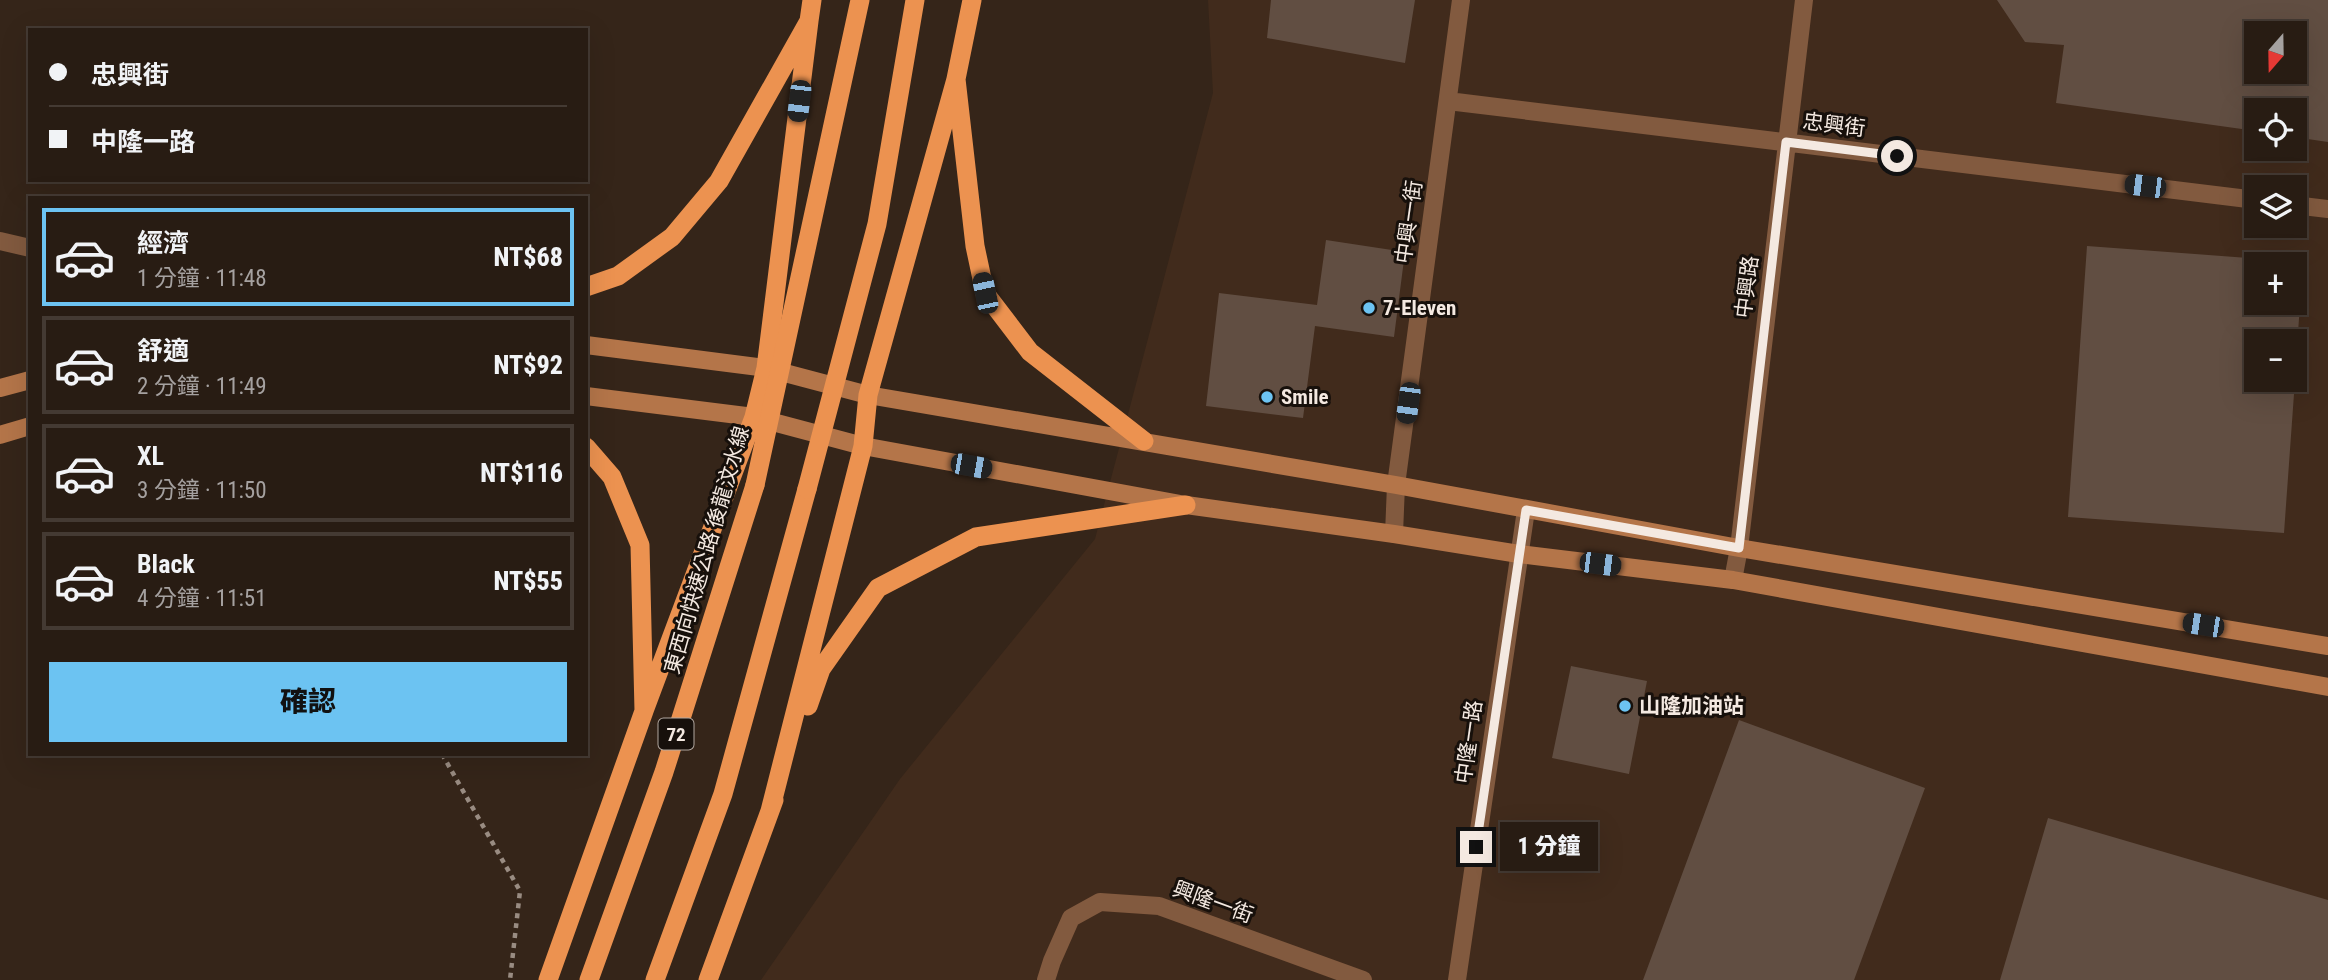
<!DOCTYPE html>
<html lang="zh-TW">
<head>
<meta charset="utf-8">
<style>
  body { margin:0; font-family:"Roboto Condensed","Noto Sans TC",sans-serif; background:#30251c; color:#f1f3f6; height:100vh; display:flex; flex-direction:column; font-size:26px; white-space:nowrap }
  * { box-sizing:border-box; margin:0 }
  p { font-size:23px; color:#a5a1a0 }
  .icon { flex:none; width:38px; height:38px; fill:none; stroke:currentColor; stroke-width:2; stroke-linecap:round; stroke-linejoin:round }
  .map { position:relative; flex:1; overflow:hidden }
  .details { position:absolute; left:28px; top:196px; width:560px; height:560px; display:flex; flex-direction:column; background:#281c13; border-radius:0px; box-shadow:0 7px 28px #0002,0 0 0 2px #443a33 }
  .details>* { flex:none }
  .hud { position:absolute; left:28px; top:28px; width:560px; height:154px; border-radius:0px; box-shadow:0 7px 28px #0002,0 0 0 2px #443a33; display:grid; align-content:center; height:154px; padding:0 21px; background:#281c13 }
  .needle { width:46px; rotate:200deg }
  .tools { position:absolute; left:2244px; top:21px; display:grid; gap:14px }
  .tools a { display:grid; place-items:center; width:63px; height:63px; border-radius:0px; background:#281c13; box-shadow:0 7px 28px #0002,0 0 0 2px #443a33; font-size:35px }
  .end { position:absolute; width:32px; height:32px; margin:-16px; border:9px solid #f4e9e1; background:#111; box-shadow:0 0 0 4px #111 }
  .from { border-radius:50% }
  .bubble { position:absolute; height:49px; border-radius:0px; background:#281c13; box-shadow:0 7px 28px #0002,0 0 0 2px #443a33; font-size:23px; font-weight:800; line-height:49px; text-align:center }
  .car { position:absolute; width:21px; height:42px; margin:-21px -10px; border-radius:9px; box-shadow:0 0 5px 2px #0007; background:linear-gradient(#222 24%,#8ab4d8 0 40%,#222 0 76%,#8ab4d8 0 86%,#222 0) }
  .hud b { display:flex; align-items:center; gap:24px; height:66px; font-size:26px }
  .hud b+b { border-top:2px solid #443a33 }
  .hud i { width:18px; height:18px; background:#f1f3f6 }
  ul { padding:12px 0 0; list-style:none }
  li { display:flex; align-items:center; gap:21px; height:98px; margin:0 14px 10px; padding:0 7px; border:4px solid #443a33; border-radius:0px }
  li div { flex:1 }
  li b { display:block; font-size:26px }
  li em { font-style:normal; font-weight:800 }
  li.on { border-color:#6cc3f2 }
  li>.icon { width:63px; height:63px; stroke-width:1.5 }
  .primary-button { display:flex; gap:14px; margin-top:auto; padding:14px 21px }
  .primary-button a { flex:1; height:80px; border-radius:0px; background:#6cc3f2; color:#111; font-size:28px; font-weight:800; line-height:80px; text-align:center }
  .map>svg:first-child { display:block }
  .built { fill:#412b1c; fill-rule:evenodd }
  .building { fill:#614e42; fill-rule:evenodd }
  .lines { fill:none; stroke-linecap:round; stroke-linejoin:round }
  .path { stroke:#998c82; stroke-width:4.5; stroke-dasharray:5 5; stroke-linecap:butt }
  .service { stroke:#825a3f; stroke-width:18 }
  .minor { stroke:#825a3f; stroke-width:18 }
  .tertiary { stroke:#825a3f; stroke-width:18 }
  .secondary { stroke:#b47549; stroke-width:18 }
  .trunk { stroke:#ec9250; stroke-width:19 }
  .trunk-bridge { stroke:#ec9250; stroke-width:19 }
  .route { stroke:#f4e9e1; stroke-width:9 }
  .poi-dot { fill:#6cc3f2; stroke:#17100b; stroke-width:2.5 }
  .labels { text-anchor:middle; stroke-width:6; stroke-linejoin:round; paint-order:stroke }
  .shield { fill:#17100b; stroke:#b2a8a1; stroke-width:2 }
  .shield-label { font-size:19px; font-weight:bold; fill:#f4e9e1 }
  .street-label { font-size:21px; fill:#f4e9e1; stroke:#17100b }
  .poi-label { font-size:21px; font-weight:bold; fill:#f4e9e1; stroke:#17100b; text-anchor:start }
</style>
</head>
<body>
<div class="map">
<svg width="2328" height="980" viewBox="0 0 2328 980">
  <rect width="100%" height="100%" fill="#352519"/>
  <path class="built" d="M 1208,0 L 2328,0 L 2328,980 L 761,980 L 900,779 L 1095,539 L 1213,93 ZM 2256,33 L 2294,33 L 2294,72 L 2256,72 ZM 2256,110 L 2294,110 L 2294,149 L 2256,149 ZM 2256,187 L 2294,187 L 2294,226 L 2256,226 ZM 2256,264 L 2294,264 L 2294,303 L 2256,303 ZM 2256,341 L 2294,341 L 2294,380 L 2256,380 Z"/>
  <path class="building" d="M 1271,0 L 1415,0 L 1405,63 L 1267,38 Z
    M 1997,0 L 2328,0 L 2328,142 L 2294,137 L 2294,110 L 2256,110 L 2256,131 L 2056,103 L 2064,45 L 2025,42 ZM 2256,33 L 2294,33 L 2294,72 L 2256,72 Z
    M 1326,240 L 1405,252 L 1394,337 L 1315,326 L 1303,418 L 1206,406 L 1219,293 L 1317,305 Z
    M 2087,246 L 2303,262 L 2296,361 L 2294,360 L 2294,341 L 2256,341 L 2256,380 L 2295,380 L 2284,533 L 2068,517 ZM 2256,264 L 2294,264 L 2294,303 L 2256,303 Z
    M 1571,666 L 1647,681 L 1629,774 L 1552,758 Z
    M 1739,720 L 1925,788 L 1854,980 L 1643,980 Z
    M 2048,818 L 2328,900 L 2328,980 L 2000,980 Z"/>
  <g class="lines">
    <path class="path" d="M 442,754 L 520,891 L 510,980"/>
    <path class="service" d="M 1046,980 L 1052,961 L 1071,918 L 1100,902 L 1159,906 L 1363,980"/>
    <path class="minor" d="M 1448,101 L 2256,200
      M 2294,205 L 2328,209
      M 1394,534 L 1396,485 L 1461,0
      M 1733,580 L 1739,548 L 1804,0
      M 1457,980 L 1526,510"/>
    <path class="tertiary" d="M 0,241 L 30,248"/>
    <path class="secondary" d="M 586,345 L 766,368 L 868,395 L 1396,485 L 1739,548 L 2328,646
      M 0,388 L 30,380
      M 586,396 L 754,417 L 863,446 L 1186,505 L 1394,534 L 1519,554 L 1733,580 L 2328,687
      M 0,435 L 30,426"/>
    <path class="trunk" d="M 972,0 L 956,79 L 975,246 L 985,293 L 1030,352 L 1144,441
      M 586,287 L 618,276 L 672,237 L 719,181 L 809,21 L 812,0
      M 808,706 L 821,669 L 878,588 L 976,537 L 1186,505
      M 644,711 L 754,417 L 766,368 L 809,21
      M 770,811 L 863,446 L 868,395 L 956,79
      M 548,980 L 644,711 L 640,545 L 612,477 L 586,447
      M 589,980 L 664,772 L 755,485
      M 655,980 L 723,794 L 807,489
      M 708,980 L 774,800"/>
    <path class="trunk-bridge" d="M 755,485 L 860,0
      M 807,489 L 877,224 L 915,0"/>
  </g>
  <g class="lines">
    <path class="route" d="M 1476,847 L 1526,510 L 1739,548 L 1786,142 L 1897,156"/>
  </g>
  <g class="poi-dot">
    <circle cx="1369" cy="308" r="7"/>
    <circle cx="1267" cy="397" r="7"/>
    <circle cx="1625" cy="706" r="7"/>
  </g>
  <g class="labels">
    <rect class="shield" x="658.5" y="718.5" width="35" height="31" rx="5"/>
    <g class="shield-label">
      <text x="676" y="741">72</text>
    </g>
    <g class="street-label">
      <text transform="translate(1834 125) rotate(7)" y="7">忠興街</text>
      <text transform="translate(1409 222) rotate(-82)" y="7">中興一街</text>
      <text transform="translate(1747 287) rotate(-83)" y="7">中興路</text>
      <text transform="translate(707 550) rotate(-74)" y="7">東西向快速公路 後龍汶水線</text>
      <text transform="translate(1469 742) rotate(-82)" y="7">中隆一路</text>
      <text transform="translate(1213 902) rotate(20)" y="7">興隆一街</text>
    </g>
    <g class="poi-label">
      <text x="1383" y="315">7-Eleven</text>
      <text x="1281" y="404">Smile</text>
      <text x="1639" y="713">山隆加油站</text>
    </g>
  </g>
</svg>
<div class="tools">
<a><svg class="needle" viewBox="-14 -14 28 28"><path d="M0-13l5 13h-10z" fill="#e53935"/><path d="M0 13l5-13h-10z" fill="#a5a1a0"/></svg></a>
<a><svg class="icon" aria-label="locate" viewBox="0 0 24 24"><circle cx="12" cy="12" r="6"/><path d="M12 2v4M12 18v4M2 12h4M18 12h4"/></svg></a>
<a><svg class="icon" aria-label="layers" viewBox="0 0 24 24"><path d="M12 4l9 5-9 5-9-5zM3 14l9 5 9-5"/></svg></a>
<a>+</a>
<a>−</a>
</div>
<i class="end from" style="left:1897px;top:156px"></i>
<i class="end" style="left:1476px;top:847px"></i>
<div class="bubble" style="left:1500px;top:822px;width:98px">1 分鐘</div>
<i class="car" style="left:799px;top:101px;rotate:187deg"></i>
<i class="car" style="left:2145px;top:186px;rotate:277deg"></i>
<i class="car" style="left:985px;top:293px;rotate:348deg"></i>
<i class="car" style="left:1408px;top:403px;rotate:188deg"></i>
<i class="car" style="left:971px;top:466px;rotate:100deg"></i>
<i class="car" style="left:1600px;top:564px;rotate:97deg"></i>
<i class="car" style="left:2203px;top:625px;rotate:279deg"></i>
<div class="hud">
<b><i class="from"></i>忠興街</b>
<b><i></i>中隆一路</b>
</div>
<section class="details">
<ul>
<li class="on"><svg class="icon" aria-label="car" viewBox="0 0 24 24"><path d="M5 17H2v-5l4-1 3-4h7l3 4 3 1v5h-3M9 17h6M6 11h13"/><circle cx="7" cy="17" r="2"/><circle cx="17" cy="17" r="2"/></svg><div><b>經濟</b><p>1 分鐘 · 11:48</p></div><em>NT$68</em></li>
<li><svg class="icon" aria-label="car" viewBox="0 0 24 24"><path d="M5 17H2v-5l4-1 3-4h7l3 4 3 1v5h-3M9 17h6M6 11h13"/><circle cx="7" cy="17" r="2"/><circle cx="17" cy="17" r="2"/></svg><div><b>舒適</b><p>2 分鐘 · 11:49</p></div><em>NT$92</em></li>
<li><svg class="icon" aria-label="car" viewBox="0 0 24 24"><path d="M5 17H2v-5l4-1 3-4h7l3 4 3 1v5h-3M9 17h6M6 11h13"/><circle cx="7" cy="17" r="2"/><circle cx="17" cy="17" r="2"/></svg><div><b>XL</b><p>3 分鐘 · 11:50</p></div><em>NT$116</em></li>
<li><svg class="icon" aria-label="car" viewBox="0 0 24 24"><path d="M5 17H2v-5l4-1 3-4h7l3 4 3 1v5h-3M9 17h6M6 11h13"/><circle cx="7" cy="17" r="2"/><circle cx="17" cy="17" r="2"/></svg><div><b>Black</b><p>4 分鐘 · 11:51</p></div><em>NT$55</em></li>
</ul>
<div class="primary-button"><a>確認</a></div>
</section>
</div>
</body>
</html>
